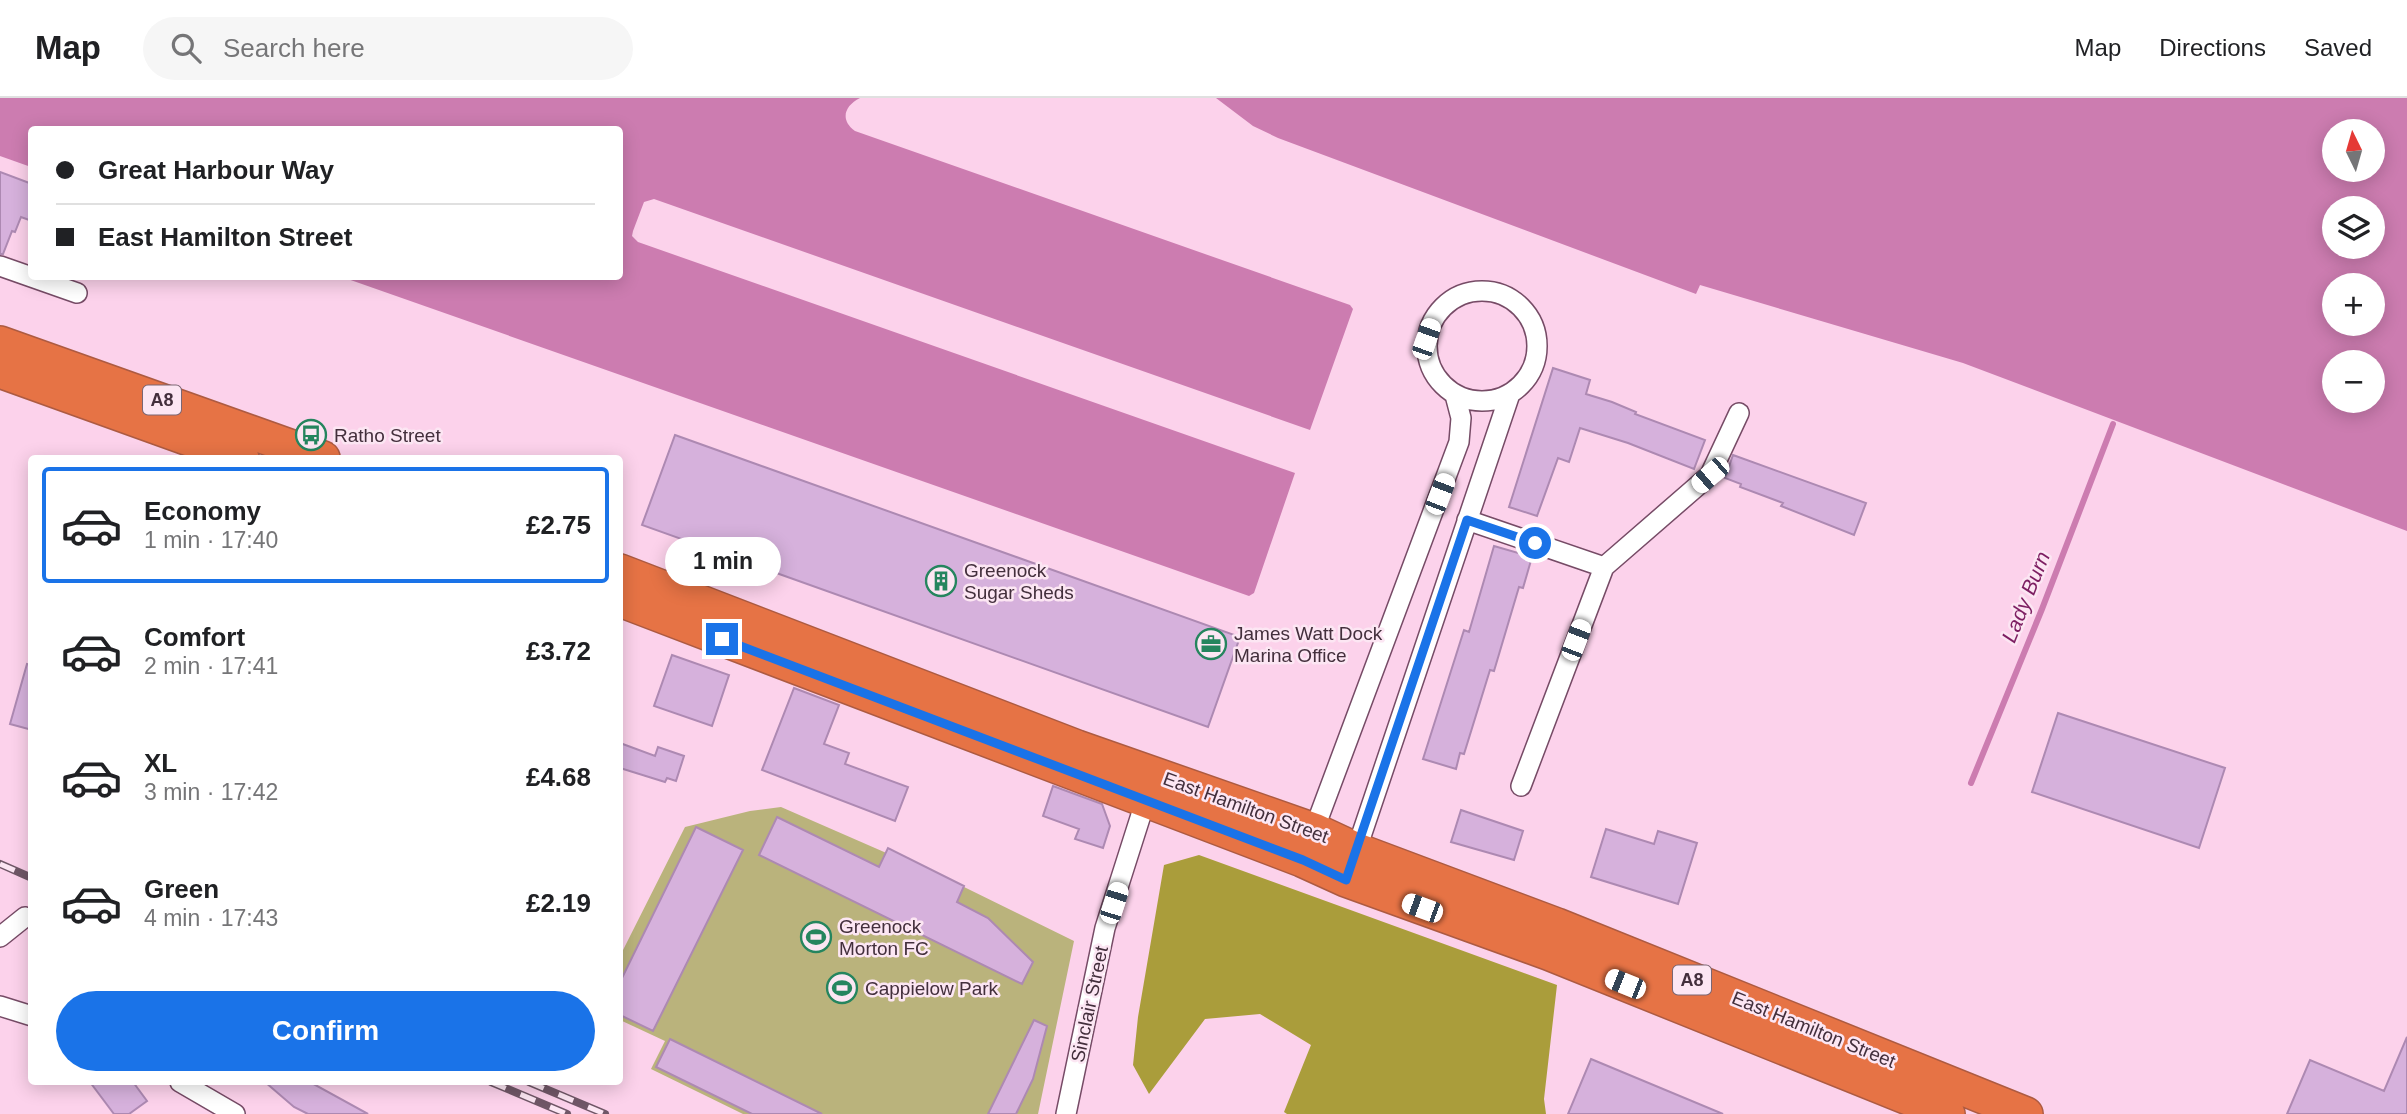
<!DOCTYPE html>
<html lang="en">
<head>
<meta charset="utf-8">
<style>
  body { margin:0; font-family:Arial,sans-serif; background:#f6f6f6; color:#202124; height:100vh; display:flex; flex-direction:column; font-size:26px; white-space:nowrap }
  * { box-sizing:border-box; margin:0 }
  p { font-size:23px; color:#757577 }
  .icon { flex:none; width:38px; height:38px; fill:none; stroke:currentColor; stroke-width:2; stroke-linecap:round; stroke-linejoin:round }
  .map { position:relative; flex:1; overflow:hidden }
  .side { position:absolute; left:28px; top:357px; width:595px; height:630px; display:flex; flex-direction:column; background:#fff; border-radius:7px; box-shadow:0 4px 18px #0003 }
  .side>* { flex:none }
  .hud { position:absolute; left:28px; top:28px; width:595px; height:154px; border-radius:7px; box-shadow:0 4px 18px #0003; display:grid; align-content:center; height:154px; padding:0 28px; background:#fff }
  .needle { width:46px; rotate:355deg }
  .fabs { position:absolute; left:2322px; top:21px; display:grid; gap:14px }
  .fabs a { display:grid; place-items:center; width:63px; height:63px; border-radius:50%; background:#fff; box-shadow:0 4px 18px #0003; font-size:35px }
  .end { position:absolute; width:32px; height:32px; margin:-16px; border:9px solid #1a73e8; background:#fff; box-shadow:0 0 0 4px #fff }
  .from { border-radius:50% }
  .bubble { position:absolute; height:49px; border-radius:24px; background:#fff; box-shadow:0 4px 18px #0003; font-size:23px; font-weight:600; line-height:49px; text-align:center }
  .car { position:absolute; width:21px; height:42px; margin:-21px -10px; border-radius:9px; box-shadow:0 0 5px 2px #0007; background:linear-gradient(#fff 24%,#345 0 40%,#fff 0 76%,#345 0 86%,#fff 0) }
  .hud b { display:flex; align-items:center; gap:24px; height:66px; font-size:26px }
  .hud b+b { border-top:2px solid #e0e0e0 }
  .hud i { width:18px; height:18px; background:#202124 }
  ul { padding:12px 0 0; list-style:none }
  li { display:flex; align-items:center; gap:21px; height:116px; margin:0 14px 10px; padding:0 14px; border:4px solid transparent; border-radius:7px }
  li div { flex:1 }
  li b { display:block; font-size:26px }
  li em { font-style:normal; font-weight:600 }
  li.active { border-color:#1a73e8 }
  li>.icon { width:63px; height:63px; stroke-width:1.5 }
  .cta { display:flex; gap:14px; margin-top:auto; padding:14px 28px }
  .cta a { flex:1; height:80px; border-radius:42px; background:#1a73e8; color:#fff; font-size:28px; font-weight:600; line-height:80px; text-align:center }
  header { display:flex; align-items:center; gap:42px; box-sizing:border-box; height:98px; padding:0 35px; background:#fff; border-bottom:2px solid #e0e0e0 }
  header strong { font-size:33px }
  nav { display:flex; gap:38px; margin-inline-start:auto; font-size:24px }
  .search { width:490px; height:63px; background:#f6f6f6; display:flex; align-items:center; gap:18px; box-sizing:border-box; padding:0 24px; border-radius:38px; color:#757577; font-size:26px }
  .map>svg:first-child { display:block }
  .green { fill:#bab37c }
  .forest { fill:#aa9d3b }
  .water { fill:#cc7cb0; fill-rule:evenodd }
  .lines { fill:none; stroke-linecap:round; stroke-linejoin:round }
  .stream { stroke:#cc7cb0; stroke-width:6 }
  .building { fill:#d6b1dc; stroke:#ad89b2; stroke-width:2 }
  .street-casing { stroke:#764b66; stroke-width:22 }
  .highway-casing { stroke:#ad5b42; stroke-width:36 }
  .street { stroke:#fff; stroke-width:19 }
  .highway { stroke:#e67345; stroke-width:33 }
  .rail-casing { stroke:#705767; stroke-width:8 }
  .rail { stroke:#fce6f3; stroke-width:5; stroke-dasharray:16; stroke-linecap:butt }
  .route { stroke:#1a73e8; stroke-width:9 }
  .labels { text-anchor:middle; stroke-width:5; stroke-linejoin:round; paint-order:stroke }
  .shield { fill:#fce6f3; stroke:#7a6673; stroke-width:2 }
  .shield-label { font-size:18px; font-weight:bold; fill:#432f3c }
  .poi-label { font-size:19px; fill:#432f3c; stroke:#fce6f3; text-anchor:start }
  .street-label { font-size:19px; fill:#432f3c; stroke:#fce6f3 }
  .water-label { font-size:21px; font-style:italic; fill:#7d1e62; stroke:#fce6f3 }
</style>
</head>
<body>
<header>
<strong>Map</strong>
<div class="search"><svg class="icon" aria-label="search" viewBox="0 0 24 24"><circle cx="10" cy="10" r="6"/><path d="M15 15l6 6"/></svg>Search here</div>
<nav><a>Map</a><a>Directions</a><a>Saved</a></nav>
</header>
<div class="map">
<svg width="2407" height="1016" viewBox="0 0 2407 1016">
  <rect width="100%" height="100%" fill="#fcd2eb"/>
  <path class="green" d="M 781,709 L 962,788 L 1074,843 L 1038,1016 L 743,1016 L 651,971 L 665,943 L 620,922 L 620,858 L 685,729 L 750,713 Z"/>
  <path class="forest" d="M 1199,757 L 1557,887 L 1544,1001 L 1546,1016 L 1287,1016 L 1284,1014 L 1311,947 L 1260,916 L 1205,921 L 1149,996 L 1133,967 L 1138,919 L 1164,767 Z"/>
  <path class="water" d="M 0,0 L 860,0 C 844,8 840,22 855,33 L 1350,207 L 1353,211 L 1310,332 L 654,101 L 644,104 L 633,133 L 632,138 L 638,144 L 1295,375 L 1254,495 L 1249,498 L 342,179 L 620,178 L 620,32 L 32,32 L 31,69 L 0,58 Z
    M 1216,0 L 2407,0 L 2407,433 L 1963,265 L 1700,187 L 1696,196 L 1278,40 L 1253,28 ZM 2334,33 L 2373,33 L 2373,72 L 2334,72 ZM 2334,110 L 2373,110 L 2373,149 L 2334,149 ZM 2334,187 L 2373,187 L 2373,226 L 2334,226 ZM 2334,264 L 2373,264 L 2373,303 L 2334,303 Z"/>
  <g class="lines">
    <path class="stream" d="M 1971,685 L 2042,511 L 2113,326"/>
  </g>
  <path class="building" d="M 0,74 L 32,86 L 32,123 L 21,119 L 15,134 L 12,133 L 3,156 L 0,156 Z
    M 1553,270 L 1590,282 L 1586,296 L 1612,304 L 1636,314 L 1635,316 L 1705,342 L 1694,371 L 1628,345 L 1580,330 L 1569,364 L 1558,360 L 1537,418 L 1509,409 Z
    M 675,337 L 1240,539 L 1208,629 L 642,427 Z
    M 1733,357 L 1866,405 L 1854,437 L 1781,408 L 1783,405 L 1740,389 L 1741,386 L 1725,380 Z
    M 1494,448 L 1532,459 L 1523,490 L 1519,489 L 1494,573 L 1490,572 L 1464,656 L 1460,655 L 1456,671 L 1423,661 L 1464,532 L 1469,534 Z
    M 672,557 L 729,577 L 712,628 L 654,608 Z
    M 27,566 L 32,567 L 32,632 L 10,626 Z
    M 794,590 L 839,607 L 824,646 L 849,655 L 845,666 L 908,689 L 895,723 L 762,672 Z
    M 2058,615 L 2225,670 L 2199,750 L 2032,694 Z
    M 620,645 L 655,658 L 658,649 L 684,658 L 676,683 L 667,680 L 665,684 L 620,670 Z
    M 1053,688 L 1102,706 L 1110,728 L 1103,750 L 1075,741 L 1079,731 L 1043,718 Z
    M 1461,712 L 1523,733 L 1514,762 L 1451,744 Z
    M 777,719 L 879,769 L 888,750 L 964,788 L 957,804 L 988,820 L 1033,864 L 1022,886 L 759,757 Z
    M 696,729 L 743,752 L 653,933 L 620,917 L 620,884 Z
    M 1606,731 L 1654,746 L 1658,733 L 1697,745 L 1678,806 L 1591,779 Z
    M 1034,922 L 1047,928 L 1033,981 L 1016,1016 L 988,1016 Z
    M 2407,939 L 2407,1016 L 2287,1016 L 2310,962 L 2384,993 Z
    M 670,941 L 822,1016 L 752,1016 L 656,969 Z
    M 1591,961 L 1723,1016 L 1568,1016 Z
    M 90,984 L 133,984 L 147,1003 L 129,1016 L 114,1016 Z
    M 265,984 L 310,984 L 368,1016 L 308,1016 L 294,1009 Z"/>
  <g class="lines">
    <g class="street-casing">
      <path id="street" d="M 0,168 L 77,195
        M1427 248a55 55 0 1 1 110 0a55 55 0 1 1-110 0Z
        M 1467,422 L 1604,469
        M 1521,688 L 1604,469 L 1710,377 L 1739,315
        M 1311,740 L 1459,344 L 1461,320 L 1455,297
        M 1354,759 L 1510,296
        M 0,839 L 25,819
        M 0,908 L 32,918
        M 180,984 L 235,1016
        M 1066,1016 L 1105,830 L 1148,695"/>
    </g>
    <g class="highway-casing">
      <path id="highway" d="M 0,245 L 323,360
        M 0,273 L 242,360
        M 620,473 L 1077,649 L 1314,732 L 1357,752 L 1557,827 L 2026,1016
        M 620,502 L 1302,762 L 1346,782 L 1548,855 L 1948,1016"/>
    </g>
    <use href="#street" class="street"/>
    <use href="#highway" class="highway"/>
    <g class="rail-casing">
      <path id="rail" d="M 0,766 L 32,780
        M 491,984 L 567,1016
        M 529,984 L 605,1016"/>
    </g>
    <use href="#rail" class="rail"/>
  </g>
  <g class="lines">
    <path class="route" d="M 722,541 L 1303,762 L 1346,782 L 1467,422 L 1535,445"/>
  </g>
  <defs>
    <g id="bus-ring" transform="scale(1.575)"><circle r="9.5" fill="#fce6f3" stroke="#25855e" stroke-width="1.5"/><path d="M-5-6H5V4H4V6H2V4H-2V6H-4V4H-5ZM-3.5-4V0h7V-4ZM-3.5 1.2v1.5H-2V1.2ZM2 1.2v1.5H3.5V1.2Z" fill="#25855e"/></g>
    <g id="building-ring" transform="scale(1.575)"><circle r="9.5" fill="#fce6f3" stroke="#25855e" stroke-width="1.5"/><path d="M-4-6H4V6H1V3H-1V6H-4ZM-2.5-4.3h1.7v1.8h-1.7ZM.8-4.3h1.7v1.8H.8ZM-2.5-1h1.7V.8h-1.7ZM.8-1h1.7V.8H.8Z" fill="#25855e"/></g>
    <g id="office-ring" transform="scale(1.575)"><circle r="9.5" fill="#fce6f3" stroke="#25855e" stroke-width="1.5"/><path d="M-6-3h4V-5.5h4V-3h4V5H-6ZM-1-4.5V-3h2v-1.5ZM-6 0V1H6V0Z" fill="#25855e"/></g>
    <g id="stadium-ring" transform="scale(1.575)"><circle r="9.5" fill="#fce6f3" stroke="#25855e" stroke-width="1.5"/><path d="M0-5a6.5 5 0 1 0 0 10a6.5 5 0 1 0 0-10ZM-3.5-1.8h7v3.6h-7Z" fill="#25855e"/></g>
  </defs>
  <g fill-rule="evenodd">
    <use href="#bus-ring" x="311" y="337"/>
    <use href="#building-ring" x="941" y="483"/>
    <use href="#office-ring" x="1211" y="546"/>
    <use href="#stadium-ring" x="816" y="839"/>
    <use href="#stadium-ring" x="842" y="890"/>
  </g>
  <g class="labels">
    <g class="shield">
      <rect x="143" y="287.5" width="38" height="29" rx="5"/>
      <rect x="1673" y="867.5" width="38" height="29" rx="5"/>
    </g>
    <g class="shield-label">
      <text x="162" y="308">A8</text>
      <text x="1692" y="888">A8</text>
    </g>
    <g class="poi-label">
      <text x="334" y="344">Ratho Street</text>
      <text x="964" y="479">Greenock<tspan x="964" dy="22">Sugar Sheds</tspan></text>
      <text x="1234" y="542">James Watt Dock<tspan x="1234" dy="22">Marina Office</tspan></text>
      <text x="839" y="835">Greenock<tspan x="839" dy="22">Morton FC</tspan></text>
      <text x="865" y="897">Cappielow Park</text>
    </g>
    <g class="street-label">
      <text transform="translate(1246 709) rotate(20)" y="7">East Hamilton Street</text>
      <text transform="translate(1089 906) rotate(-78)" y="7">Sinclair Street</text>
      <text transform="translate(1814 931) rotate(22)" y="7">East Hamilton Street</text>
    </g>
    <g class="water-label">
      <text transform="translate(2026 499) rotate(-68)" y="7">Lady Burn</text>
    </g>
  </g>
</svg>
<div class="fabs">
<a><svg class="needle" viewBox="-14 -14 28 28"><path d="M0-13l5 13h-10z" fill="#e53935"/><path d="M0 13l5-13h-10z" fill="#757577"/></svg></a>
<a><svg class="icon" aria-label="layers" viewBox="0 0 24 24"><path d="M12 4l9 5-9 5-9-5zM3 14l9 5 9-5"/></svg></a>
<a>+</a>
<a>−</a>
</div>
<i class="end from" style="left:1535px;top:445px"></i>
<i class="end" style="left:722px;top:541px"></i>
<div class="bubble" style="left:665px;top:439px;width:116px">1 min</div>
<i class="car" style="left:1426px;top:241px;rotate:19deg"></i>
<i class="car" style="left:1710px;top:377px;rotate:229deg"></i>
<i class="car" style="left:1440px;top:396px;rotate:21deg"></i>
<i class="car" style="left:1576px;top:542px;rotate:21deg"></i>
<i class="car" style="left:1114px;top:805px;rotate:18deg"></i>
<i class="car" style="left:1422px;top:810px;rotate:290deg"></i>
<i class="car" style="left:1625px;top:886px;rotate:292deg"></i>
<div class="hud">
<b><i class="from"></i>Great Harbour Way</b>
<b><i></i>East Hamilton Street</b>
</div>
<section class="side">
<ul>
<li class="active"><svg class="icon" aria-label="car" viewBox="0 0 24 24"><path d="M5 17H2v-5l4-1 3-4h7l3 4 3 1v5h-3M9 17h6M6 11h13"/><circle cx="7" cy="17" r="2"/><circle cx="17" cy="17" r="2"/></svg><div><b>Economy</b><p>1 min · 17:40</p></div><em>£2.75</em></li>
<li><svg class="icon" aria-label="car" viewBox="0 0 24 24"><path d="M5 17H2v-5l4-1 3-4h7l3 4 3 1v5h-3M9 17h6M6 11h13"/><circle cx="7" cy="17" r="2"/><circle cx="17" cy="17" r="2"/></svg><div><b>Comfort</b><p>2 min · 17:41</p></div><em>£3.72</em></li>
<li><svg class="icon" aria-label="car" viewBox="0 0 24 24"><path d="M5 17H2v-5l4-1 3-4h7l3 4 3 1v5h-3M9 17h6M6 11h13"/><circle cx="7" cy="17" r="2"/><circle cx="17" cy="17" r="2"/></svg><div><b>XL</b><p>3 min · 17:42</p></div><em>£4.68</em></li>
<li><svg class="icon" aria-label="car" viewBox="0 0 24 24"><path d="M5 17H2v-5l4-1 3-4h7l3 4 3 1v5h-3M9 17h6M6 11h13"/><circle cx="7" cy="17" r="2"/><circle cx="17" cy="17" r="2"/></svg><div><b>Green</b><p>4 min · 17:43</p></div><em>£2.19</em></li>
</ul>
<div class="cta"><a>Confirm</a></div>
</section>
</div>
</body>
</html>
